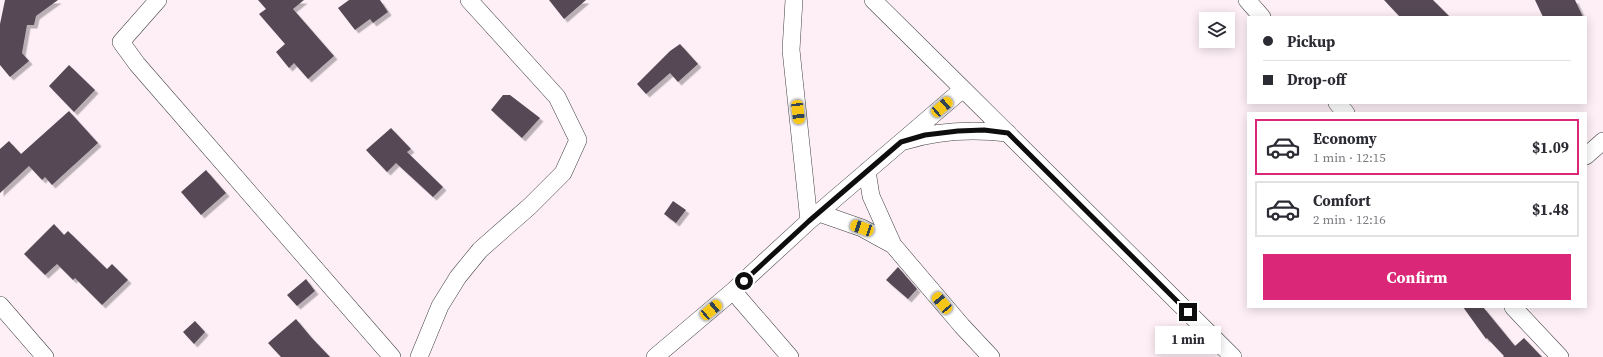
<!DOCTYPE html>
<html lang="en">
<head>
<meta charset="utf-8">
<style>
  body { margin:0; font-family:"Source Serif 4",serif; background:#f7f7f7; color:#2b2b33; height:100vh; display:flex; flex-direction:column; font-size:15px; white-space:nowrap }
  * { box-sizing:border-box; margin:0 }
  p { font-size:13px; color:#7c7c81 }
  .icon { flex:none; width:22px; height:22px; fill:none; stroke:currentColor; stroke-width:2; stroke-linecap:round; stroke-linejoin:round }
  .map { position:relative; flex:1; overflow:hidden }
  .drawer { position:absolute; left:1247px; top:112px; width:340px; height:196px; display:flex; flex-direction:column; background:#fff; border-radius:0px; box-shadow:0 2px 10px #0003 }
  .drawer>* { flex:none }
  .guide { position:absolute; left:1247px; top:16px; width:340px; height:88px; border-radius:0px; box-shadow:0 2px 10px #0003; display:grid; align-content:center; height:88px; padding:0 16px; background:#fff }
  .controls { position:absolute; left:1199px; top:12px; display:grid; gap:8px }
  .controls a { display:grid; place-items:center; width:36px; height:36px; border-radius:0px; background:#fff; box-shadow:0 2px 10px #0003; font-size:20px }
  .end { position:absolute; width:18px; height:18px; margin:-9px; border:5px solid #0e0e0e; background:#fff; box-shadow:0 0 0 2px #fff }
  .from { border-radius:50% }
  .bubble { position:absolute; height:28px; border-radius:0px; background:#fff; box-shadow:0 2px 10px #0003; font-size:13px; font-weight:700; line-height:28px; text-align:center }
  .car { position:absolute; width:12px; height:24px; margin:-12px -6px; border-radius:5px; box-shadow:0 0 3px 1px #0007; background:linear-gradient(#f5c518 24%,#345 0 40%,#f5c518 0 76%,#345 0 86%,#f5c518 0) }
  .guide b { display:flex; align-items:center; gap:14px; height:38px; font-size:15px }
  .guide b+b { border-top:1px solid #e1e1e2 }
  .guide i { width:10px; height:10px; background:#2b2b33 }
  ul { padding:7px 0 0; list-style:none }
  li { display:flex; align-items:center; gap:12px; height:56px; margin:0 8px 6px; padding:0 8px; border:2px solid #e1e1e2; border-radius:0px }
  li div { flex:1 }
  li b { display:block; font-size:15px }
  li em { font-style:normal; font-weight:700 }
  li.on { border-color:#db2777 }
  li>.icon { width:36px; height:36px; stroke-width:1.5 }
  .action { display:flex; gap:8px; margin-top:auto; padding:8px 16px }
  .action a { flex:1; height:46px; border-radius:0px; background:#db2777; color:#fff; font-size:16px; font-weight:700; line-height:46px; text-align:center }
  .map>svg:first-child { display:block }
  .building { fill:#564a55; filter:url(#shadow) }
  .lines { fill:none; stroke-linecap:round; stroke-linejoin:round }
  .street-casing { stroke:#414141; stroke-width:18 }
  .street { stroke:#fff; stroke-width:17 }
  .route { stroke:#0e0e0e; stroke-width:5 }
</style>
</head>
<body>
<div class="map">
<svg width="1603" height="357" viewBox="0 0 1603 357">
  <defs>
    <filter id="shadow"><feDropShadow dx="3.5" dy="3.5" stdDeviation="0" flood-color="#0004"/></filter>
  </defs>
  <rect width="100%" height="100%" fill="#feeff7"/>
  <path class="building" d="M 5,0 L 58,0 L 36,16 L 34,25 L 27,25 L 22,53 L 29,61 L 10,77 L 0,65 L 0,24 Z
    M 258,0 L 304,0 L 293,9 L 334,56 L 308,79 L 294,63 L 289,68 L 276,52 L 285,44 L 259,14 L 266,9 Z
    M 349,0 L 380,0 L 388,12 L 373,23 L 370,19 L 355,30 L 338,8 Z
    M 549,0 L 586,0 L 564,19 Z
    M 1384,0 L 1433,0 L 1450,17 L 1400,17 Z
    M 1535,0 L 1575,0 L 1583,17 L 1543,17 Z
    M 680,44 L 698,64 L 678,82 L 670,73 L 646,94 L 637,84 L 670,51 Z
    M 69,65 L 95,90 L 74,112 L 49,86 Z
    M 503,95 L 510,95 L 540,118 L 522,138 L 491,110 Z
    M 69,111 L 98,143 L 52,185 L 45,177 L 42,180 L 29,166 L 0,193 L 0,149 L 9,141 L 21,154 Z
    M 391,128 L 411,149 L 407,152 L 443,187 L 433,197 L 396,163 L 387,172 L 366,150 Z
    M 206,170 L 226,193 L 201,215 L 181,192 Z
    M 673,201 L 686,210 L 676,223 L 664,214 Z
    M 54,224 L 64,235 L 68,231 L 107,269 L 112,264 L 128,280 L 102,305 L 75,278 L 73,280 L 57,264 L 45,275 L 24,254 Z
    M 898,267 L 917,289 L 908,299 L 886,280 Z
    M 306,279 L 315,291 L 297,306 L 287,295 Z
    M 1463,307 L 1483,307 L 1515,346 L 1524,338 L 1542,357 L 1503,357 L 1504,356 L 1487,338 L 1486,339 Z
    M 296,319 L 311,337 L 330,357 L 281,357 L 268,343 Z
    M 195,321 L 205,332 L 194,344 L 183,332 Z"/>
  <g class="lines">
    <g class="street-casing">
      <path id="street" d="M 158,0 L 121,42 L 137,64 L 392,357
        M 794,0 L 791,50 L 809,221
        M 873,0 L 963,89
        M 1247,0 L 1262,17
        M 1337,103 L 1346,113
        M 905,141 C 939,130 973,129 1008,133
        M 1586,156 L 1603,141
        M 867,171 L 871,196 L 893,245
        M 819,213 L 862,228 L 893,245 L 962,326 L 991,357
        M 733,291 L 790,357
        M 0,305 L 45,357
        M 1513,307 L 1560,357
        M 419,357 L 440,306 L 458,277 L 480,250 L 530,206 L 563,173 L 578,140 L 557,97 L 469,0
        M 655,357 L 733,291 L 809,221 L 963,89 L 1233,357"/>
    </g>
    <use href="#street" class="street"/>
  </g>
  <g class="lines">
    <path class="route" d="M 744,281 L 809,221 L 901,142 L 925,135 L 958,131 L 984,130 L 1008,133 L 1188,312"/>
  </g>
</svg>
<div class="controls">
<a><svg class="icon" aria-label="layers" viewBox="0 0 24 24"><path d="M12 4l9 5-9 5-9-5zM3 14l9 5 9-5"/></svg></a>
</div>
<i class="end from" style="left:744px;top:281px"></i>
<i class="end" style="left:1188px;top:312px"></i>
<div class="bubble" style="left:1155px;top:326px;width:66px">1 min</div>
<i class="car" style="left:942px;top:107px;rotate:49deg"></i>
<i class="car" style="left:798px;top:112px;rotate:173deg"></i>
<i class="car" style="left:862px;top:228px;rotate:289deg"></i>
<i class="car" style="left:942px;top:303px;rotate:320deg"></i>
<i class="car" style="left:711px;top:310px;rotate:50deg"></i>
<div class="guide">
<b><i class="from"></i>Pickup</b>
<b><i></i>Drop-off</b>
</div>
<section class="drawer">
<ul>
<li class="on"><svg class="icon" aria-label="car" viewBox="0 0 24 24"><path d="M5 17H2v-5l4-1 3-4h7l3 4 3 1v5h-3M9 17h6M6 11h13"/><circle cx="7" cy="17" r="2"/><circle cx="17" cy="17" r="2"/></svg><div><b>Economy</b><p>1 min · 12:15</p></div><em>$1.09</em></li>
<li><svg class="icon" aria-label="car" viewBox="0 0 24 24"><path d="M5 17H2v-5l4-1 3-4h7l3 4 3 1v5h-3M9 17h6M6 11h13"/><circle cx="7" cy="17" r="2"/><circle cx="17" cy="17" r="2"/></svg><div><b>Comfort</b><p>2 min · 12:16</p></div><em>$1.48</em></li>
</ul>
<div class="action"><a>Confirm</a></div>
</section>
</div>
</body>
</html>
